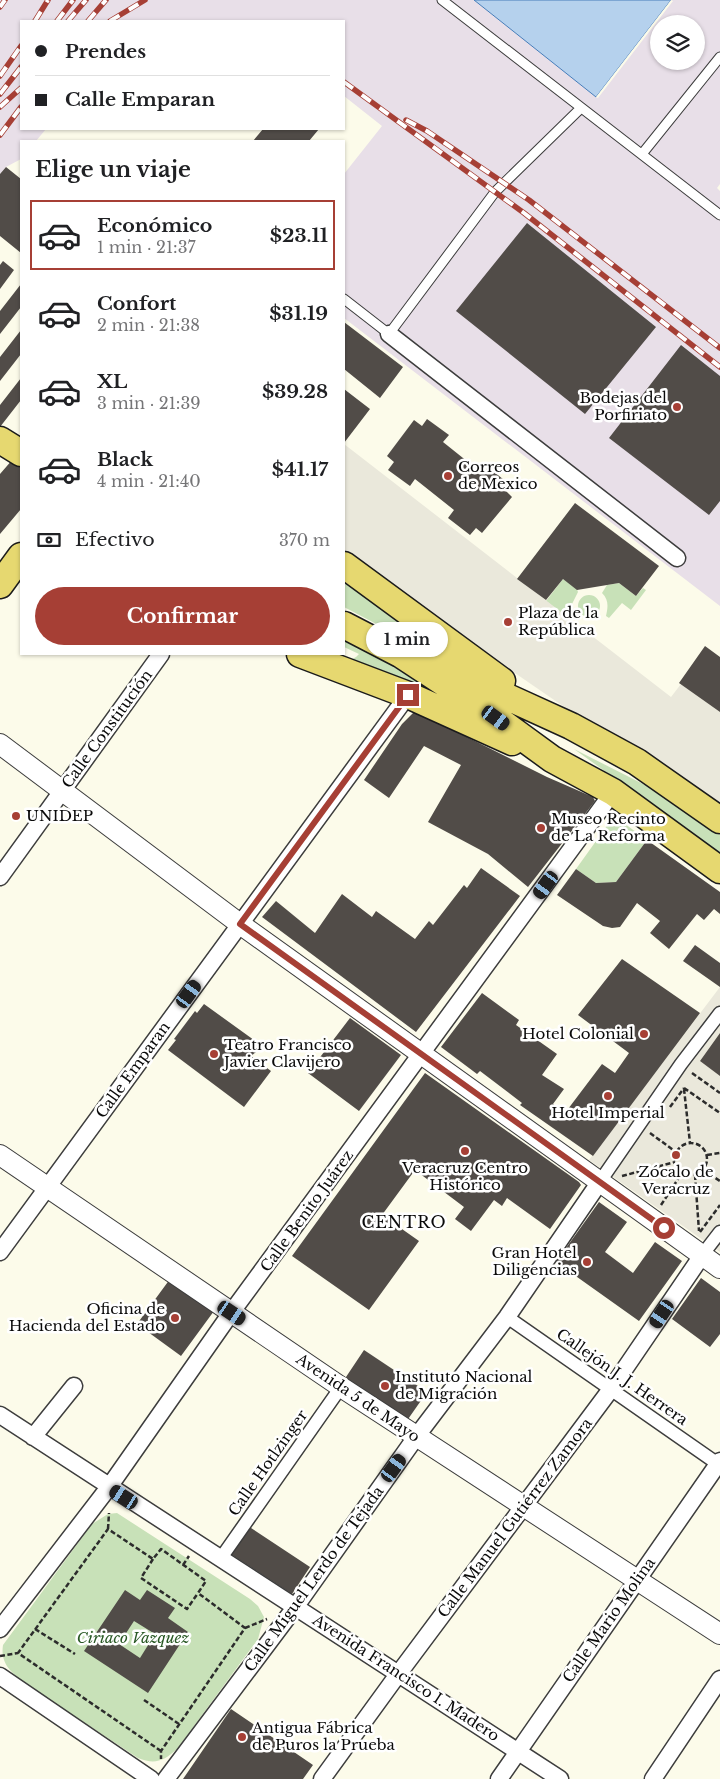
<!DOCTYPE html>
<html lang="es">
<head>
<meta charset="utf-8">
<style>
  body { margin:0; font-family:"Libre Baskerville",serif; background:#f6f6f6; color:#202124; height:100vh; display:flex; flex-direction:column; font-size:19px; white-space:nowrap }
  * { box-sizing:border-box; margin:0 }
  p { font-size:16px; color:#757577 }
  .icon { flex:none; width:28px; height:28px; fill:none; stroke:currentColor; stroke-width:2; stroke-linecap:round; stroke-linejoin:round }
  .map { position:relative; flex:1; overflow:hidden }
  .sheet { position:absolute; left:20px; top:140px; width:325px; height:515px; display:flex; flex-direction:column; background:#fff; border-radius:0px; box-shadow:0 1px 4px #0004 }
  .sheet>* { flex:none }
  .hud { position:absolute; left:20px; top:20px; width:325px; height:110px; border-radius:0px; box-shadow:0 1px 4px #0004; display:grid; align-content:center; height:110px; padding:0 15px; background:#fff }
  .controls { position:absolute; left:650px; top:15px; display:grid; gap:10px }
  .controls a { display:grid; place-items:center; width:55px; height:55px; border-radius:50%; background:#fff; box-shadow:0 1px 4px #0004; font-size:25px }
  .end { position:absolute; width:22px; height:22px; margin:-11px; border:6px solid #a63f35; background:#fff; box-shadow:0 0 0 2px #fff }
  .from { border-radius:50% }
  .bubble { position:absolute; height:35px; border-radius:18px; background:#fff; box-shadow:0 1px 4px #0004; font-size:16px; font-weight:700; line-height:35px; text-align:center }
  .car { position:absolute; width:15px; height:30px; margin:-15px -8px; border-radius:6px; box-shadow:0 0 4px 1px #0007; background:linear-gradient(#222 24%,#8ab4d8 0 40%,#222 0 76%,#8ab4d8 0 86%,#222 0) }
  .hud b { display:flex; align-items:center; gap:18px; height:48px; font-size:19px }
  .hud b+b { border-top:1px solid #e0e0e0 }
  .hud i { width:12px; height:12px; background:#202124 }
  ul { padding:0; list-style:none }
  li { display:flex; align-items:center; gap:15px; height:70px; margin:0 10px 8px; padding:0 5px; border:2px solid transparent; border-radius:0px }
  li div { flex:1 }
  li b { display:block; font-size:19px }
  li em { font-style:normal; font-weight:700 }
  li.selected { border-color:#a63f35 }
  li>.icon { width:45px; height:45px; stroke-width:1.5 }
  h2 { padding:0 15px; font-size:22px; line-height:60px }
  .pay { display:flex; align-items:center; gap:12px; height:55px; padding:0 15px; font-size:19px }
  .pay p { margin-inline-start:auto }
  .button { display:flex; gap:10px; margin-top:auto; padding:10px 15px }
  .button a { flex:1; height:58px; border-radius:30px; background:#a63f35; color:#fff; font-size:20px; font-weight:700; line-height:58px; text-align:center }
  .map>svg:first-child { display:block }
  .industrial { fill:#e8dfe8; fill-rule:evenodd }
  .green { fill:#c8e1b8 }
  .plaza { fill:#eae8db }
  .water { fill:#b5d1ed; stroke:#467dba }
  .pier { fill:#fcfbea }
  .building { fill:#514c48; fill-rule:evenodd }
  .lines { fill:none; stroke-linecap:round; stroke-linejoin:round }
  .service-casing { stroke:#3d3d3d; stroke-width:11 }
  .pedestrian-casing { stroke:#3d3d3d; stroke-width:15 }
  .minor-casing { stroke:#3d3d3d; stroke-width:19 }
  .tertiary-casing { stroke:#3d3d3d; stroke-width:22 }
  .primary-casing { stroke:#1b1b1b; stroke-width:29 }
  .path { stroke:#2c2c2c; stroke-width:2.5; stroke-dasharray:5 2.5; stroke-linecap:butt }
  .service { stroke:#fff; stroke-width:9 }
  .pedestrian { stroke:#fff; stroke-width:12 }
  .minor { stroke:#fff; stroke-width:16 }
  .tertiary { stroke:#fff; stroke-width:20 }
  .primary { stroke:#e6d870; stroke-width:26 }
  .rail-casing { stroke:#a63f35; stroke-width:5.5 }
  .rail { stroke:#fff; stroke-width:4; stroke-dasharray:11; stroke-linecap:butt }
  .route { stroke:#a63f35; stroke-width:6 }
  .poi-dot { fill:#a63f35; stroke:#fff; stroke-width:2 }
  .labels { text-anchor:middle; stroke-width:5; stroke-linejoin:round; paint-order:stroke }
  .poi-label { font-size:15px; fill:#0a0a0a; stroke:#fff; text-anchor:start }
  .street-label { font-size:15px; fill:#0a0a0a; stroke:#fff }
  .park-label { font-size:15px; font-style:italic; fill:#285824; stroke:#fff }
  .neighbourhood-label { font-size:16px; letter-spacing:1px; fill:#0a0a0a; stroke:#fff }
</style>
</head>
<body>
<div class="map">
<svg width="720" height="1779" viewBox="0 0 720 1779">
  <rect width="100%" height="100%" fill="#fcfbea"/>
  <path class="industrial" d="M 0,0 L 474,0 L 596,96 L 671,0 L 720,0 L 720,184 L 717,188 L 720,191 L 720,606 L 344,318 L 344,174 L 382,126 L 344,96 L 344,21 L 21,21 L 21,129 L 46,129 L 36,141 L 21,141 L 21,159 L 6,167 L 0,174 ZM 659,24 L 696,24 L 696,61 L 659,61 Z"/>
  <path class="green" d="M 563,579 L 576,587 L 578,592 L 572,604 L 574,618 L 572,621 L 546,601 Z
    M 351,582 L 485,681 L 344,607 L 344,583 Z
    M 619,583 L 636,596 L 643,588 L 646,590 L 631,610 L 622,603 L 609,618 L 606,616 C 608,607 609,600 602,593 L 607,585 Z
    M578 606a11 11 0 1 1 22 0a11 11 0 1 1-22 0Z
    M 344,639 L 387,659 L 474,714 L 347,662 L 356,657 L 359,654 L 344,647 Z
    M 574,749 L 647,786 L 720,835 L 720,854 Z
    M 614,816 L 647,840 L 616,882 L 596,883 L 576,869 Z
    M 117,1513 L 250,1599 L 258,1606 L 264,1617 L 258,1639 L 177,1749 C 164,1761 155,1765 138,1758 L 26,1684 C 12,1673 0,1664 3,1645 L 92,1524 L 108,1514 Z"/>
  <path class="plaza" d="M 344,444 L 671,697 L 681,684 L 720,712 L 720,814 L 429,614 L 344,551 Z
    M 720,987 L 720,1033 L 700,1061 L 720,1076 L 720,1252 L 589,1160 Z"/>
  <path class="water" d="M 474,0 L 671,0 L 596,97 Z"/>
  <path class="pier" d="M 671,0 L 673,1 L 598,98 L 596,97 Z"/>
  <path class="building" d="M 263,129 L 319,129 L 309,141 L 253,141 Z
    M 6,167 L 21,179 L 21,253 L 0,236 L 0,174 Z
    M 527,223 L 656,327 L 585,414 L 456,311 Z
    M 3,261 L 14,270 L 0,289 L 0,265 Z
    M 21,284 L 21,307 L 0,334 L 0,311 Z
    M 344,322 L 403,367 L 380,398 L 344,369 Z
    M 21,330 L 21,354 L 0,381 L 0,357 Z
    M 681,345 L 720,376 L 720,501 L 709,515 L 609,438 Z
    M 21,378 L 21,400 L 0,427 L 0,405 Z
    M 344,389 L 370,409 L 344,443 Z
    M 427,419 L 449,435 L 443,442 L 483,474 L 488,467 L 509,484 L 505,490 L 512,497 L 482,533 L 476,528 L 470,535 L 448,518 L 454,510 L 415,479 L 410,486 L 388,470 L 394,462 L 387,456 L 414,420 L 422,426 Z
    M 13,459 L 21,466 L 21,509 L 0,534 L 0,474 Z
    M 575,503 L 659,566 L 636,596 L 619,583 L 577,590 L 563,579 L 546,600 L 517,579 Z
    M 705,646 L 720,657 L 720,712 L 679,683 Z
    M 415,711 L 547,777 L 593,797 L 595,801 L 528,887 L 488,854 L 428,822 L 461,765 L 424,746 L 389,798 L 364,780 L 402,724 Z
    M 647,840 L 720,892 L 720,914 L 714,909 L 704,920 L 697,914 L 669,949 L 650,933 L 660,921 L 637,903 L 620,927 L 612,928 L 603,926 L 557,895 L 576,869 L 596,883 L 616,882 Z
    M 481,868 L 520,896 L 416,1032 L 262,917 L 276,901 L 315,933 L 342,894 L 372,917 L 376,911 L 415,939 L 429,921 L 433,925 L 464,885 L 467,888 Z
    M 695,945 L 720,963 L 720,987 L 683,961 Z
    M 622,959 L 700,1013 L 593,1156 L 520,1105 L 522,1103 L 480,1071 L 477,1074 L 441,1047 L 482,993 L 519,1020 L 516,1025 L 557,1054 L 542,1075 L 564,1089 L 553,1104 L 565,1113 L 602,1064 L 615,1073 L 629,1053 L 578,1015 Z
    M 204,1004 L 258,1043 L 254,1050 L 256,1052 L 251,1056 L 271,1071 L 244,1107 L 168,1050 L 176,1040 L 174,1039 L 195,1011 L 197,1013 Z
    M 350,1018 L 401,1055 L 359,1111 L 308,1073 Z
    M 720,1033 L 720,1076 L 700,1061 Z
    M 425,1073 L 579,1182 L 581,1185 L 550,1229 L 507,1198 L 502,1206 L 494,1200 L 471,1231 L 455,1219 L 464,1207 L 415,1170 L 382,1215 L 419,1241 L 369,1310 L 292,1256 Z
    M 599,1202 L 627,1222 L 605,1252 L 633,1273 L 655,1242 L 682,1261 L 639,1321 L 556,1262 Z
    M 701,1278 L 720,1292 L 720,1334 L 710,1347 L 672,1319 Z
    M 170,1279 L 214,1311 L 181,1356 L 137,1324 Z
    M 364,1350 L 427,1392 L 406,1422 L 344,1380 Z
    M 248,1526 L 310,1567 L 292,1594 L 229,1553 Z
    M 125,1590 L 140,1600 L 147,1590 L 175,1608 L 168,1618 L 188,1632 L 148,1693 L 84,1651 ZM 134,1621 L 155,1634 L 140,1658 L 119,1644 Z
    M 231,1709 L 313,1765 L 303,1779 L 183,1779 Z"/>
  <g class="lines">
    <g class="service-casing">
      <path id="service" d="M 442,0 L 720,215
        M 642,154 L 720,57
        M 344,299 L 389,334 L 495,192 L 581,108"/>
    </g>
    <g class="pedestrian-casing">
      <path id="pedestrian" d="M 599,1183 L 681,1064 L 720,1013
        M 703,1254 L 720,1232
        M 507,1317 L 718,1464
        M 221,1558 L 341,1387"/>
    </g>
    <g class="minor-casing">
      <path id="minor" d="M 389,334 L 677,558
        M 0,877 L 161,654
        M 0,1252 L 408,695
        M 0,1415 L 560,1779
        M 33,1437 L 74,1386
        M 0,1629 L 109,1487 L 231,1313 L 613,792
        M 0,1676 L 151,1779
        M 166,1779 L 296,1606 L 416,1437 L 507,1317 L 599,1183
        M 322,1779 L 399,1673 L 611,1389 L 703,1254
        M 499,1779 L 720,1461
        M 653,1779 L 720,1679"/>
    </g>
    <g class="tertiary-casing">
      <path id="tertiary" d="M 0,744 L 240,924 L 720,1268
        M 0,1155 L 341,1387 L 720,1634"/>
    </g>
    <g class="primary-casing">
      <path id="primary" d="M 0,440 L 21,453
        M 344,565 L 502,681
        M 0,585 L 21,556
        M 344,625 L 400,654 L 482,708 L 552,759 L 613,792 L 720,870
        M 300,654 L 408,695 L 512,742
        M 437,665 L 571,726 L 637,762 L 720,820"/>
    </g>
    <path class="path" d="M 692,1073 L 720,1093
      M 684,1088 L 720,1113
      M 684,1089 L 690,1143
      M 670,1107 L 684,1088
      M 650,1133 L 676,1152
      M675 1159a16 16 0 1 1 32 0a16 16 0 1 1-32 0Z
      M 707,1155 L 720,1153
      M 703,1170 L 720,1181
      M 695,1175 L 699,1231
      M 622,1176 L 675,1162
      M 661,1205 L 682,1173
      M 700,1232 L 720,1205
      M 108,1529 L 109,1513
      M 153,1559 L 141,1578 L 187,1609 L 198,1593
      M 183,1565 L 189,1556
      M 245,1628 L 267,1619
      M 35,1629 L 75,1654
      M 0,1656 L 18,1653
      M 144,1700 L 179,1724
      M 161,1751 L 18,1653 L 108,1529 L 153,1559 L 161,1549 L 206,1581 L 198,1593 L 245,1628 L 161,1751 L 161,1759"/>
    <use href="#service" class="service"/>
    <use href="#pedestrian" class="pedestrian"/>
    <use href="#minor" class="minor"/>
    <use href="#tertiary" class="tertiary"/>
    <use href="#primary" class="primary"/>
    <g class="rail-casing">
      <path id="rail" d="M 0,7 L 5,0
        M 35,21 L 48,0
        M 57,21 L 73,0
        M 68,21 L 86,0
        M 88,21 L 106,0
        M 110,21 L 145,0
        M 0,76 L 21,46
        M 344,82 L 524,213 L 720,367
        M 0,94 L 21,67
        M 0,107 L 21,88
        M 406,120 L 427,131 L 529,200 L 720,348
        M 0,135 L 21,107"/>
    </g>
    <use href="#rail" class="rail"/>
  </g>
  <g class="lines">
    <path class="route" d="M 408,695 L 240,924 L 664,1228"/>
  </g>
  <g class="poi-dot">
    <circle cx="677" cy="407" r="5"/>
    <circle cx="448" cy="476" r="5"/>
    <circle cx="508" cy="622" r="5"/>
    <circle cx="16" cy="816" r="5"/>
    <circle cx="541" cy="828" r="5"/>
    <circle cx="644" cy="1034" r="5"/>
    <circle cx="214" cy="1054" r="5"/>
    <circle cx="608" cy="1096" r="5"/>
    <circle cx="465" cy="1151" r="5"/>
    <circle cx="676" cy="1155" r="5"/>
    <circle cx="587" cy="1262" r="5"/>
    <circle cx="175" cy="1318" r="5"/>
    <circle cx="385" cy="1386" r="5"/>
    <circle cx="242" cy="1737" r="5"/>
  </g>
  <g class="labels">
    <g class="poi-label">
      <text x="667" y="403" text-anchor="end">Bodejas del<tspan x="667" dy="17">Porfiriato</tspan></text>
      <text x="458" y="472">Correos<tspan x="458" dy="17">de Mexico</tspan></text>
      <text x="518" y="618">Plaza de la<tspan x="518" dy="17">República</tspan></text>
      <text x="26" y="821">UNIDEP</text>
      <text x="551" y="824">Museo Recinto<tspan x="551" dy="17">de La Reforma</tspan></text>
      <text x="634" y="1039" text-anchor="end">Hotel Colonial</text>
      <text x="224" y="1050">Teatro Francisco<tspan x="224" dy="17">Javier Clavijero</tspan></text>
      <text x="608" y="1118" text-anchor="middle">Hotel Imperial</text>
      <text x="465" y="1173" text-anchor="middle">Veracruz Centro<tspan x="465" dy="17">Histórico</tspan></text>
      <text x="676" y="1177" text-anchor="middle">Zócalo de<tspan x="676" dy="17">Veracruz</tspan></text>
      <text x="577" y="1258" text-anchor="end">Gran Hotel<tspan x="577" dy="17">Diligencias</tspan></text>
      <text x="165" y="1314" text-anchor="end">Oficina de<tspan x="165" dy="17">Hacienda del Estado</tspan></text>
      <text x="395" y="1382">Instituto Nacional<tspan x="395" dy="17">de Migración</tspan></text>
      <text x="252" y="1733">Antigua Fábrica<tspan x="252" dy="17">de Puros la Prueba</tspan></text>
    </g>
    <g class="street-label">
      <text transform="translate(107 729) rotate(-54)" y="5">Calle Constitución</text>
      <text transform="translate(133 1070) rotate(-54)" y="5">Calle Emparan</text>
      <text transform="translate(307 1211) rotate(-54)" y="5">Calle Benito Juárez</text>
      <text transform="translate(622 1377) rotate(35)" y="5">Callejón J. J. Herrera</text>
      <text transform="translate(358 1398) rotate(34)" y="5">Avenida 5 de Mayo</text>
      <text transform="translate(268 1463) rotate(-55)" y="5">Calle Hotlzinger</text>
      <text transform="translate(515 1518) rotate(-53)" y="5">Calle Manuel Gutiérrez Zamora</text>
      <text transform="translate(314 1579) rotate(-54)" y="5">Calle Miguel Lerdo de Tejada</text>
      <text transform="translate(609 1620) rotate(-55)" y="5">Calle Mario Molina</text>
      <text transform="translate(406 1678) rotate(33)" y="5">Avenida Francisco I. Madero</text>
    </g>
    <g class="park-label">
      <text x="133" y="1643">Ciriaco Vazquez</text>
    </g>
    <g class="neighbourhood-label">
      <text x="404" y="1228">CENTRO</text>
    </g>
  </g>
</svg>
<div class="controls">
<a><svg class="icon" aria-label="layers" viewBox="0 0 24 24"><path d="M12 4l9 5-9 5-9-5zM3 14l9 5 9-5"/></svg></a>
</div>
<i class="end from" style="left:664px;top:1228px"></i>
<i class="end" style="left:408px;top:695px"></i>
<div class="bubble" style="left:366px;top:622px;width:82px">1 min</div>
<i class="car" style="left:496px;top:718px;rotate:126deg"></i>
<i class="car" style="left:546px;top:885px;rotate:216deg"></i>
<i class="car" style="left:189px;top:994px;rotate:36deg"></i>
<i class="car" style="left:232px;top:1313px;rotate:124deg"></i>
<i class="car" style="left:662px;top:1314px;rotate:214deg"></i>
<i class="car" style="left:394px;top:1468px;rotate:36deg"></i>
<i class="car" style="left:124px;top:1497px;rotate:302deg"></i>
<div class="hud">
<b><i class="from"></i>Prendes</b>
<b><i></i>Calle Emparan</b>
</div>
<section class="sheet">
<h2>Elige un viaje</h2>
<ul>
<li class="selected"><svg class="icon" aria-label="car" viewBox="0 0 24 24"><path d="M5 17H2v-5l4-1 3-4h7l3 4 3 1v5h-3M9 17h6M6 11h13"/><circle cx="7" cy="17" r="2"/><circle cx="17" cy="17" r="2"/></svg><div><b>Económico</b><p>1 min · 21:37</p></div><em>$23.11</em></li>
<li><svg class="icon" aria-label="car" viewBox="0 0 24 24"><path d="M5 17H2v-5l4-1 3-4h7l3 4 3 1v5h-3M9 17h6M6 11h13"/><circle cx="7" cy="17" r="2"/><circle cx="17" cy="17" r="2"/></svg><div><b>Confort</b><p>2 min · 21:38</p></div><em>$31.19</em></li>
<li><svg class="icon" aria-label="car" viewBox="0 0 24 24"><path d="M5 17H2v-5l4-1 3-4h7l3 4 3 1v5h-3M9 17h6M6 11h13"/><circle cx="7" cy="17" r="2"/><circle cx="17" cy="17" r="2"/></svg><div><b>XL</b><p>3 min · 21:39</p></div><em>$39.28</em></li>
<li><svg class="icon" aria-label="car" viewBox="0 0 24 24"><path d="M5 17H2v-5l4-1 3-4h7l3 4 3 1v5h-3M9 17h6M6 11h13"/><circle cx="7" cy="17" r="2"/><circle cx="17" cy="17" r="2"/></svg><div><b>Black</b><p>4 min · 21:40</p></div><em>$41.17</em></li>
</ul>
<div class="pay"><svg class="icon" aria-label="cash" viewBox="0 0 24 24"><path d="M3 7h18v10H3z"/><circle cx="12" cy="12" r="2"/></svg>Efectivo<p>370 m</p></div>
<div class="button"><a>Confirmar</a></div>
</section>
</div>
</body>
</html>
